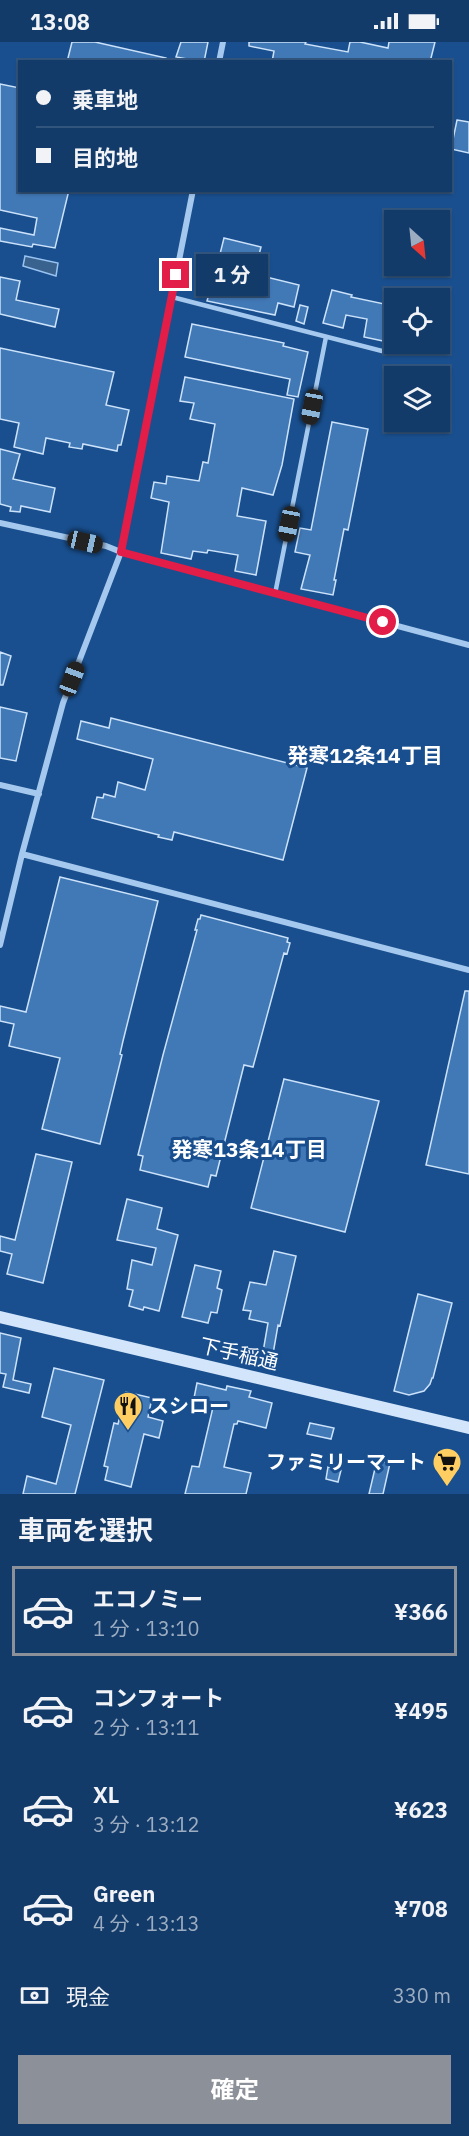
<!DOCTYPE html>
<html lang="ja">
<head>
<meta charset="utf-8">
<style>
  body { margin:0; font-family:"IBM Plex Sans","Noto Sans JP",sans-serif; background:#204672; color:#f1f3f6; height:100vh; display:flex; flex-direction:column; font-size:22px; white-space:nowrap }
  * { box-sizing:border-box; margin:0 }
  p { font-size:20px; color:#9dadc1 }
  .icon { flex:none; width:33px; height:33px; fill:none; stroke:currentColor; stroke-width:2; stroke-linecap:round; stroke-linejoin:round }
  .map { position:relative; height:1452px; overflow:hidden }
  .panel { display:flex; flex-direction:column; background:#133b6a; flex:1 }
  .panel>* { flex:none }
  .banner { position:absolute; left:18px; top:18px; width:434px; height:132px; border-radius:0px; box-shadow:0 2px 4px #0004,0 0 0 2px #32557e; display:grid; align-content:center; height:132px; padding:0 18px; background:#133b6a }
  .needle { width:39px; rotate:153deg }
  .buttons { position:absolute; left:384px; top:168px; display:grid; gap:12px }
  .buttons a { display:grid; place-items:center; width:66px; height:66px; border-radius:0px; background:#133b6a; box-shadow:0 2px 4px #0004,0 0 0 2px #32557e; font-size:30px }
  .end { position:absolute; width:27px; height:27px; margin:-14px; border:8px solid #e11d48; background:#fff; box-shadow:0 0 0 3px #fff }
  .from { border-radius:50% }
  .bubble { position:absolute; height:42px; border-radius:0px; background:#133b6a; box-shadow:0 2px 4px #0004,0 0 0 2px #32557e; font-size:20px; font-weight:700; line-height:42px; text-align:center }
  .car { position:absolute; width:18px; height:36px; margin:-18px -9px; border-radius:8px; box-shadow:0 0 4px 2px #0007; background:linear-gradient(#222 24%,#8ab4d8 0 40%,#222 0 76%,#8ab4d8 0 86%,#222 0) }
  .banner b { display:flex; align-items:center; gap:21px; height:57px; font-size:22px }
  .banner b+b { border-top:2px solid #32557e }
  .banner i { width:15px; height:15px; background:#f1f3f6 }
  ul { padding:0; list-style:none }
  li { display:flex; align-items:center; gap:18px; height:90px; margin:0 12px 9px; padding:0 6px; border:3px solid transparent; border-radius:0px }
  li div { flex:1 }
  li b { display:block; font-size:22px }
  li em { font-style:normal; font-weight:700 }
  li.current { border-color:#8c9099 }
  li>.icon { width:54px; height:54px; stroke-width:1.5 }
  h2 { padding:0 18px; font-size:27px; line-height:72px }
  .pay { display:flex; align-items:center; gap:15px; height:66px; padding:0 18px; font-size:22px }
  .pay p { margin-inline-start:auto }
  .action { display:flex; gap:12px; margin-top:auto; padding:12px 18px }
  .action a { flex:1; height:69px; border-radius:0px; background:#8c9099; color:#fff; font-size:24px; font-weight:700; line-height:69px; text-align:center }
  .status { display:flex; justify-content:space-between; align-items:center; height:42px; padding:0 30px; background:#133b6a; direction:ltr }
  .status svg { height:16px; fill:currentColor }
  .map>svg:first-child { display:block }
  .water { fill:#3a628f; stroke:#98c3f1; stroke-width:1.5 }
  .building { fill:#4178b6; stroke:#cbe2fa; stroke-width:1.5 }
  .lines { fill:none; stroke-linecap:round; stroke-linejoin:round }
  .lane { stroke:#a5c8ee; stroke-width:4.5 }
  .street { stroke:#a5c8ee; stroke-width:6 }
  .secondary { stroke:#d2e5fa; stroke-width:12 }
  .route { stroke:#e11d48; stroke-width:8 }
  .labels { text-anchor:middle; stroke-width:6; stroke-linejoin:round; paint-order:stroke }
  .street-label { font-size:20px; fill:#fff; stroke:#194f8e }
  .poi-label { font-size:20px; font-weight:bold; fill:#fff; stroke:#194f8e; text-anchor:start }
  .neighbourhood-label { font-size:21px; font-weight:bold; fill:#fff; stroke:#194f8e }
</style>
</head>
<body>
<div class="status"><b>13:08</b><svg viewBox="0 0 49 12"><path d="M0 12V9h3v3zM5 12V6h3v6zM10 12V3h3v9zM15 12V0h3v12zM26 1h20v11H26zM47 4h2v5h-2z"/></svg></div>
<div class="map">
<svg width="469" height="1452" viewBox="0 0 469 1452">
  <rect width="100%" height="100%" fill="#194f8e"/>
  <path class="water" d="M 25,214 L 58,221 L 56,234 L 23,224 Z"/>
  <path class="building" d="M 72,0 L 95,0 L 166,16 L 165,20 L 67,20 Z
    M 181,0 L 208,0 L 204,20 L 176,15 Z
    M 249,0 L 306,0 L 305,2 L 348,10 L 350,0 L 360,0 L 388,6 L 389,0 L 435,0 L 430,20 L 272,20 L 274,9 L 249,4 Z
    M 0,42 L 20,46 L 20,148 L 69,148 L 55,206 L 33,202 L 32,205 L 0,199 L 0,186 L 34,193 L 37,176 L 0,168 Z
    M 457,78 L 469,80 L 469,111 L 451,107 Z
    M 224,196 L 261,205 L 254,232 L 299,243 L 294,265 L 278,261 L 275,273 L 207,259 L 209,252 L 201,250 L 206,230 L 209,231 L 211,222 L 217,224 Z
    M 0,235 L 20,239 L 16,258 L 59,267 L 55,285 L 0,272 Z
    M 332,248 L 352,253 L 351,255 L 394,264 L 388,300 L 364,295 L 367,277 L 346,273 L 343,286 L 323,281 Z
    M 300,263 L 308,265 L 304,282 L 296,279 Z
    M 192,282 L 284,301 L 283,304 L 308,310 L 298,355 L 287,353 L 290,337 L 185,315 Z
    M 0,306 L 114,330 L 106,363 L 129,368 L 121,403 L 118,403 L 117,409 L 83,402 L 82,407 L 69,405 L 70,401 L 46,396 L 43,412 L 14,405 L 19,381 L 0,377 Z
    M 185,335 L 294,357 L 282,423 L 273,453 L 242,446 L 237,474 L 266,479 L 256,533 L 235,529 L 238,513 L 208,508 L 207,511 L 193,509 L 191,517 L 161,511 L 169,460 L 151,456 L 154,440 L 166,442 L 167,434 L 199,439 L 203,420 L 208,421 L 215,382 L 190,377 L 194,361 L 180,359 Z
    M 332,380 L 368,387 L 348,488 L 344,487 L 334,538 L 336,538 L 333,553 L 301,547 L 310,513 L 295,510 L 300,486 L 311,488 Z
    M 0,407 L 20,412 L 13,437 L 55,446 L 50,470 L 21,464 L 20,470 L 10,469 L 11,465 L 0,462 Z
    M 0,610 L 11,614 L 3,643 L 0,643 Z
    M 0,665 L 27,671 L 16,719 L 0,716 Z
    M 111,676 L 307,726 L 283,818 L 174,790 L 172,798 L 158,795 L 159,793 L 92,776 L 97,755 L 103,756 L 104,752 L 115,755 L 118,740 L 145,748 L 153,717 L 77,697 L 81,679 L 109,686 Z
    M 60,835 L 158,859 L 123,999 L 120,1012 L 122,1013 L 100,1102 L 42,1087 L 60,1016 L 9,1004 L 14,982 L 0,979 L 0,964 L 26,970 Z
    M 201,873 L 288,896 L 287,900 L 290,901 L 287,912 L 284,911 L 253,1025 L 244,1023 L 216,1134 L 211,1133 L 208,1145 L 140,1128 L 143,1114 L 138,1113 L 163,1013 L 197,888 L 195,888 L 198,877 L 200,877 Z
    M 465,949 L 469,949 L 469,1132 L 426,1123 Z
    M 284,1037 L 379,1059 L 345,1190 L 251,1166 Z
    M 36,1112 L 72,1120 L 43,1241 L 7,1232 L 12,1212 L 0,1209 L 0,1194 L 15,1198 Z
    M 127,1157 L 162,1166 L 157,1187 L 178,1193 L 159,1269 L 144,1265 L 143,1268 L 129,1264 L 133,1248 L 127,1247 L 132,1218 L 152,1223 L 156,1206 L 117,1198 Z
    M 274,1209 L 296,1214 L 280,1284 L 278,1283 L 273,1312 L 263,1310 L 268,1281 L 249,1277 L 251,1269 L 243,1268 L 250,1240 L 266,1243 Z
    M 195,1223 L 221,1229 L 217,1246 L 222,1248 L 217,1271 L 211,1270 L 208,1281 L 182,1275 Z
    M 418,1252 L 452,1261 L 433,1336 L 432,1336 L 430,1342 L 424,1349 L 409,1353 L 394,1349 Z
    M 0,1291 L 21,1296 L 13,1338 L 31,1342 L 29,1351 L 3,1345 L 6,1332 L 0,1331 Z
    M 54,1326 L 104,1338 L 75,1452 L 23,1452 L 27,1434 L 56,1442 L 71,1383 L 42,1375 Z
    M 197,1341 L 226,1348 L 227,1344 L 251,1349 L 249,1355 L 272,1361 L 266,1386 L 238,1379 L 237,1382 L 234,1382 L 224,1425 L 251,1431 L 246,1452 L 185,1452 L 192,1424 L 199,1425 L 214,1361 L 194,1356 Z
    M 126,1350 L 152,1356 L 148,1375 L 163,1379 L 159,1396 L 144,1392 L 131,1445 L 105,1438 L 108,1425 L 104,1424 L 114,1381 L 118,1382 Z
    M 310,1381 L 334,1386 L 331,1397 L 307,1392 Z
    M 377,1418 L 390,1421 L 383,1452 L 369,1452 Z
    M 328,1425 L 341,1428 L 338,1440 L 326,1437 Z"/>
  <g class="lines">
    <path class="lane" d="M 172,255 L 382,309
      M 275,552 L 326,295"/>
    <path class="street" d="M 219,20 L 223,0
      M 0,481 L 106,504 L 121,510 L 469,603
      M 0,743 L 39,752
      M 22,812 L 469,928
      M 0,903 L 22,812 L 63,661 L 121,510 L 193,148"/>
    <path class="secondary" d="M 0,1275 L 469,1386"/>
  </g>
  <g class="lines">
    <path class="route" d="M 176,233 L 121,510 L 383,580"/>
  </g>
  <defs>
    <g id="restaurant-pin" transform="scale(1.5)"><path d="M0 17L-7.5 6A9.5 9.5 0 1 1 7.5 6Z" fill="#ffce62" stroke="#194f8e"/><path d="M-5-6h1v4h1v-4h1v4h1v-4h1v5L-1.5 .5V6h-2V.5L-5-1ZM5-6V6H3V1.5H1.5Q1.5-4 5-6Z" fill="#111"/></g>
    <g id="supermarket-pin" transform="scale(1.5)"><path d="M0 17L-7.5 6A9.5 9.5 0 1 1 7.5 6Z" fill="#ffce62" stroke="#194f8e"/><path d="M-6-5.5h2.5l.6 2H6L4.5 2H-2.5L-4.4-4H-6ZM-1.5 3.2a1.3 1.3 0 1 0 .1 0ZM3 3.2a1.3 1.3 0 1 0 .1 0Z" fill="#111"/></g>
  </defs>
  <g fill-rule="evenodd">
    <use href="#restaurant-pin" x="128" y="1364"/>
    <use href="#supermarket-pin" x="447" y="1420"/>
  </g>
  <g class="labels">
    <g class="street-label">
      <text transform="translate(239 1312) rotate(13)" y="7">下手稲通</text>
    </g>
    <g class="poi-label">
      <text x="149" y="1371">スシロー</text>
      <text x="426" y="1427" text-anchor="end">ファミリーマート</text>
    </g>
    <g class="neighbourhood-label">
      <text x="365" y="721">発寒12条14丁目</text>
      <text x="249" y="1115">発寒13条14丁目</text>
    </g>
  </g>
</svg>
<div class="buttons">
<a><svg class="needle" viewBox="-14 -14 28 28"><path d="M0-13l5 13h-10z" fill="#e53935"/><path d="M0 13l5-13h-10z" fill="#9dadc1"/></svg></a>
<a><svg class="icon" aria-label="locate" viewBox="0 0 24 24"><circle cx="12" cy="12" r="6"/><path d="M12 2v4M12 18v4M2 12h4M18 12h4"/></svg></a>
<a><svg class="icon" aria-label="layers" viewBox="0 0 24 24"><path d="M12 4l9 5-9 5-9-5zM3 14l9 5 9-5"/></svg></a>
</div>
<i class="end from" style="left:383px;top:580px"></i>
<i class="end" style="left:176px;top:233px"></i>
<div class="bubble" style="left:196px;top:212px;width:72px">1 分</div>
<i class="car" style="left:312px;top:365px;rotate:191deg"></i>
<i class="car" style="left:289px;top:482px;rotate:191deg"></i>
<i class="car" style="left:85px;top:500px;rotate:103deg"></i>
<i class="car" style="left:72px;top:637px;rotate:21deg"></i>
<div class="banner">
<b><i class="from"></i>乗車地</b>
<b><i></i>目的地</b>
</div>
</div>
<section class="panel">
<h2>車両を選択</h2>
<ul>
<li class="current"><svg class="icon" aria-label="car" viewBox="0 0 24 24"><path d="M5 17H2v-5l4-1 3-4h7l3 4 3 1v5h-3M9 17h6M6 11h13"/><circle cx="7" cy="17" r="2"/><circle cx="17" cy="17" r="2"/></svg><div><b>エコノミー</b><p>1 分 · 13:10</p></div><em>¥366</em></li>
<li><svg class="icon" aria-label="car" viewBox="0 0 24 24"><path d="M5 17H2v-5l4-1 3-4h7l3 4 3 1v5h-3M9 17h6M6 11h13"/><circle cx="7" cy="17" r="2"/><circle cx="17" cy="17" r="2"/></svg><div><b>コンフォート</b><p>2 分 · 13:11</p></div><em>¥495</em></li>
<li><svg class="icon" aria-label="car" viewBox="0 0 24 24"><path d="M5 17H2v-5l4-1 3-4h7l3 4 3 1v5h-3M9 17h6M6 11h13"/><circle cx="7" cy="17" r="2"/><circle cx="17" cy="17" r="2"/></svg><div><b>XL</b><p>3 分 · 13:12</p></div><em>¥623</em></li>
<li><svg class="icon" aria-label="car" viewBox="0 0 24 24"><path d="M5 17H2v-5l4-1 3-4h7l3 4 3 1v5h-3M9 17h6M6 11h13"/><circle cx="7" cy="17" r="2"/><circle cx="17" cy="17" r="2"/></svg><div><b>Green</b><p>4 分 · 13:13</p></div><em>¥708</em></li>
</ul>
<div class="pay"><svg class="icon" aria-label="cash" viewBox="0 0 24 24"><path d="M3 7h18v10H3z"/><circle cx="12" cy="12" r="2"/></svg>現金<p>330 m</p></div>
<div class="action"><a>確定</a></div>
</section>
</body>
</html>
